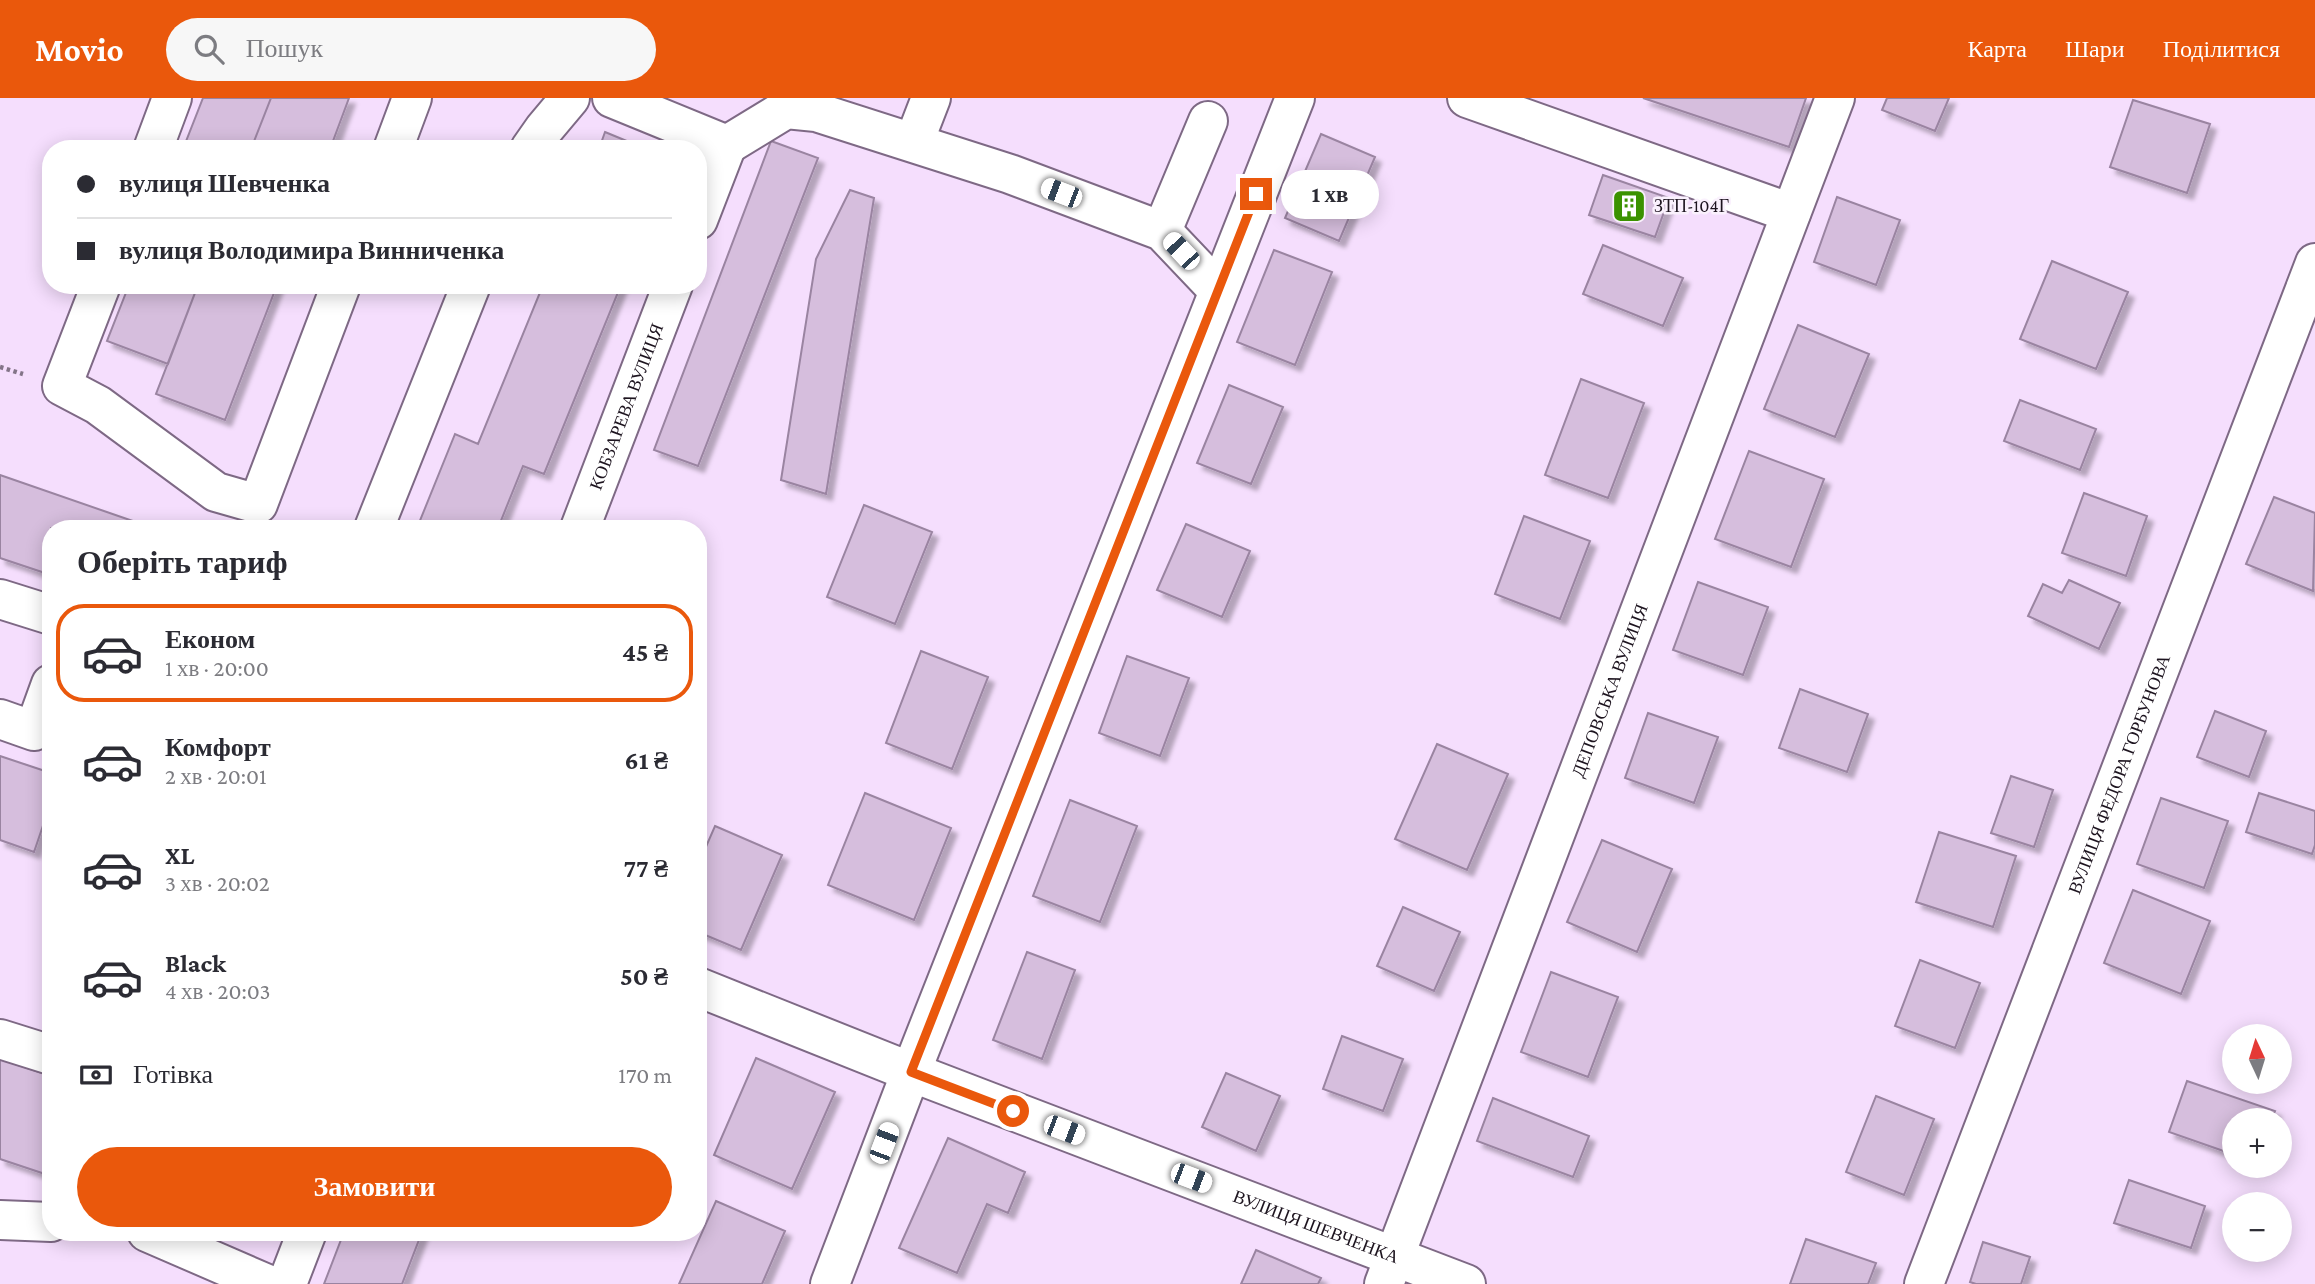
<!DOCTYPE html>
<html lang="uk">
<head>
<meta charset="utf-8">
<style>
  body { margin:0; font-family:"Crimson Pro",serif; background:#f7f7f7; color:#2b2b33; height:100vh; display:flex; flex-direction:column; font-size:26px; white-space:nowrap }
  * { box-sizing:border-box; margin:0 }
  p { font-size:23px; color:#7c7c81 }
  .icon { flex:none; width:38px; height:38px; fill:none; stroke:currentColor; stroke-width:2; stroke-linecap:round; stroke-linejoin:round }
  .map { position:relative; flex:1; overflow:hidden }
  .side { position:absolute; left:42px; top:422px; width:665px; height:721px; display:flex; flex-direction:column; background:#fff; border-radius:28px; box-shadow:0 4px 18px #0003 }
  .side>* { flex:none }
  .guide { position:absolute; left:42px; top:42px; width:665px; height:154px; border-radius:28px; box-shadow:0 4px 18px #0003; display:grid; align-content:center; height:154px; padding:0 35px; background:#fff }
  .needle { width:46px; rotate:356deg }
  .controls { position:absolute; left:2222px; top:926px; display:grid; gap:14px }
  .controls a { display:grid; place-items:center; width:70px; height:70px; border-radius:50%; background:#fff; box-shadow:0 4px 18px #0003; font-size:35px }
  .end { position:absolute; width:32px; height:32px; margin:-16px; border:9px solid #ea580c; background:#fff; box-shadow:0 0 0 4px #fff }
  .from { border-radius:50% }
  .bubble { position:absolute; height:49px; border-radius:24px; background:#fff; box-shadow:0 4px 18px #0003; font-size:23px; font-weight:700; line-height:49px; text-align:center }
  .car { position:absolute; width:21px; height:42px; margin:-21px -10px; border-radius:9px; box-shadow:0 0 5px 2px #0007; background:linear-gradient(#fff 24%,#345 0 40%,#fff 0 76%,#345 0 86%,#fff 0) }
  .guide b { display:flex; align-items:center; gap:24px; height:66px; font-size:26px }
  .guide b+b { border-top:2px solid #e1e1e2 }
  .guide i { width:18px; height:18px; background:#2b2b33 }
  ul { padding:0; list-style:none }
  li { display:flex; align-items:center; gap:21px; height:98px; margin:0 14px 10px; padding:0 21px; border:4px solid transparent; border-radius:28px }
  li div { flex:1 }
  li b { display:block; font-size:26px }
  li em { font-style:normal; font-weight:700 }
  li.current { border-color:#ea580c }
  li>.icon { width:63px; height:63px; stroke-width:1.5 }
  h2 { padding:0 35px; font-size:32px; line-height:84px }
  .pay { display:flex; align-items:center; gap:18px; height:77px; padding:0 35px; font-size:26px }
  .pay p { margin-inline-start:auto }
  .cta { display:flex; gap:14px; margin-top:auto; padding:14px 35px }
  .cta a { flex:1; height:80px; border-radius:42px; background:#ea580c; color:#fff; font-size:28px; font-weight:700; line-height:80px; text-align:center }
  header { display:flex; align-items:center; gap:42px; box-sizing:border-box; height:98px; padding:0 35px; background:#ea580c; color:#fff }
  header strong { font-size:33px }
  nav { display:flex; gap:38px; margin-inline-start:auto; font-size:24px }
  .search { width:490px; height:63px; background:#f7f7f7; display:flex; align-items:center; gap:18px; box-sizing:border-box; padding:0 24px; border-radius:38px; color:#7c7c81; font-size:26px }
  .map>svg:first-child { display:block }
  .building { fill:#d6bedd; stroke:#9a84a1; stroke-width:2; filter:url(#shadow) }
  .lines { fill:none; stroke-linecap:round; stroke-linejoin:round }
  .minor-casing { stroke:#7e6985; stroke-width:42 }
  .path { stroke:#837488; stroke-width:4.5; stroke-dasharray:3.5 3.5; stroke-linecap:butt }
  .minor { stroke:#fff; stroke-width:38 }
  .route { stroke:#ea580c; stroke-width:9 }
  .labels { text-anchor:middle; stroke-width:5; stroke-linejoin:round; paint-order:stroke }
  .poi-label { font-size:18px; fill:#1d141f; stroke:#faf1fd; text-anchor:start }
  .street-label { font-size:18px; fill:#1d141f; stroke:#faf1fd }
</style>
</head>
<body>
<header>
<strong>Movio</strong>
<div class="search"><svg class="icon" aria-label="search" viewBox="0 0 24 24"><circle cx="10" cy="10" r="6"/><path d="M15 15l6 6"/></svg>Пошук</div>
<nav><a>Карта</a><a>Шари</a><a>Поділитися</a></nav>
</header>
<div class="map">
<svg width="2315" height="1186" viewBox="0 0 2315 1186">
  <defs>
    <filter id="shadow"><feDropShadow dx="6" dy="6" stdDeviation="2" flood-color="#0004"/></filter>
  </defs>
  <rect width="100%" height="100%" fill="#f5defd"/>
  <path class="building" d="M 203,0 L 271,0 L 251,51 L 183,51 Z
    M 271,0 L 349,0 L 330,51 L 251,51 Z
    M 1643,0 L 1806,0 L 1789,49 Z
    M 1887,0 L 1949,0 L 1935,33 L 1882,12 Z
    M 2133,2 L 2210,26 L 2187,95 L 2110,69 Z
    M 605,34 L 646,51 L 599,51 Z
    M 1321,36 L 1375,59 L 1339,143 L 1285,120 Z
    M 771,43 L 818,60 L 698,368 L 654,352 Z
    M 1603,77 L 1669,100 L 1655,139 L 1589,117 Z
    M 850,92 L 874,100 L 826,396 L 781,382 L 816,161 Z
    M 1837,99 L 1900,122 L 1876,187 L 1814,164 Z
    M 1603,147 L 1683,180 L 1663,228 L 1583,196 Z
    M 1274,152 L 1332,174 L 1295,267 L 1237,244 Z
    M 2052,163 L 2128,194 L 2096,271 L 2020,241 Z
    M 129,187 L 198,187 L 168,266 L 107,243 Z
    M 198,187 L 277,187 L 225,322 L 156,296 Z
    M 543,187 L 621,187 L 544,376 L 523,368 L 498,430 L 417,430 L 455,336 L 478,346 Z
    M 1798,227 L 1869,256 L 1835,339 L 1764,311 Z
    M 1581,281 L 1644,305 L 1608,400 L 1545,377 Z
    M 1229,287 L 1283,309 L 1251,386 L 1197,365 Z
    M 2020,302 L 2096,331 L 2080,372 L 2004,343 Z
    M 1749,353 L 1824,381 L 1791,469 L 1715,441 Z
    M 0,377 L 153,430 L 51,430 L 51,477 L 0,460 Z
    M 2084,395 L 2147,418 L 2126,478 L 2062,455 Z
    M 2274,399 L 2315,415 L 2313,493 L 2246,466 Z
    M 864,407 L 932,434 L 895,526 L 827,499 Z
    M 1524,418 L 1590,443 L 1560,521 L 1495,496 Z
    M 1186,426 L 1250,453 L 1222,519 L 1157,492 Z
    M 2069,482 L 2120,505 L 2099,551 L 2028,518 L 2043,486 L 2062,495 Z
    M 1698,484 L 1768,509 L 1743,577 L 1673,552 Z
    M 921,553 L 988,579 L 952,671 L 886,645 Z
    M 1127,558 L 1189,580 L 1160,658 L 1099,635 Z
    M 1800,591 L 1868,616 L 1847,674 L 1779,650 Z
    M 2215,613 L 2266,633 L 2249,679 L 2197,659 Z
    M 1648,615 L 1718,639 L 1694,705 L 1625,680 Z
    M 1437,646 L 1508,676 L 1467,772 L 1395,741 Z
    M 0,658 L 51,675 L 51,704 L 34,754 L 0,742 Z
    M 2011,678 L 2053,692 L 2034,749 L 1991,735 Z
    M 865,695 L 951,730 L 914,822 L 828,787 Z
    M 2259,695 L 2315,713 L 2315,747 L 2312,756 L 2246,734 Z
    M 2161,700 L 2228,723 L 2204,790 L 2137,766 Z
    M 1070,702 L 1137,728 L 1100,824 L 1033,798 Z
    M 715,728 L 782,757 L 741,852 L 698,834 L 698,767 Z
    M 1939,734 L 2016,758 L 1993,829 L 1916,804 Z
    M 1602,742 L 1672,771 L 1637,854 L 1567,824 Z
    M 2133,792 L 2210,823 L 2181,896 L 2104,865 Z
    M 1403,809 L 1460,834 L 1434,893 L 1377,868 Z
    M 1027,854 L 1075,872 L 1042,961 L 993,942 Z
    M 1920,862 L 1980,885 L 1955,950 L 1895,928 Z
    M 1551,874 L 1618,899 L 1588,979 L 1521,954 Z
    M 1342,938 L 1403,961 L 1383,1013 L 1323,991 Z
    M 756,960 L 835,994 L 792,1091 L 714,1057 Z
    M 0,961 L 51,978 L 51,1078 L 0,1061 Z
    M 1226,975 L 1280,998 L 1256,1053 L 1202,1029 Z
    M 2187,983 L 2275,1013 L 2271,1022 L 2235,1022 L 2235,1057 L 2169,1034 Z
    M 1876,998 L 1934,1021 L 1904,1097 L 1846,1074 Z
    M 1493,1000 L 1589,1038 L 1573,1079 L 1477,1043 Z
    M 948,1040 L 1025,1074 L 1008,1115 L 987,1106 L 957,1175 L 899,1150 Z
    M 2129,1082 L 2205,1108 L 2191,1150 L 2114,1125 Z
    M 716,1103 L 785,1133 L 762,1186 L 679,1186 Z
    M 344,1134 L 422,1134 L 402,1186 L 324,1186 Z
    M 1806,1141 L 1876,1165 L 1868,1186 L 1790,1186 Z
    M 1983,1144 L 2030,1159 L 2021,1186 L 1976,1186 L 1970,1184 Z
    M 1256,1152 L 1321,1180 L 1318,1186 L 1241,1186 Z"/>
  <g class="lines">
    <g class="minor-casing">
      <g id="minor">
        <path d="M 612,0 L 727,47 L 698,122"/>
        <path d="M 1467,0 L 1791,115"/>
        <path d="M 914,44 L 931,0"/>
        <path d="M 727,47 L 786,11 L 816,14 L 1010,76 L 1162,133 L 1218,192"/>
        <path d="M 153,51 L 172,0"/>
        <path d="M 393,51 L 412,0"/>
        <path d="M 530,51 L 544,31 L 570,0"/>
        <path d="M 1162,133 L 1208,23"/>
        <path d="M 101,187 L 62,288 L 98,307 L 216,394 L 258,406 L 341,187"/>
        <path d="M 374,430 L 471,187"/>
        <path id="s1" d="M 580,430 L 673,187"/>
        <path d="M 0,501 L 51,517"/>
        <path d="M 0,621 L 34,633 L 51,586"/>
        <path id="s2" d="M 698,889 L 911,974 L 1466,1186"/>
        <path d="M 0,941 L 51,957"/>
        <path d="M 0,1122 L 51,1124"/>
        <path d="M 147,1134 L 267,1186"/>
        <path d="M 287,1186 L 307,1134"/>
        <path d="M 830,1186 L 911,974 L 1295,0"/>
        <path id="s3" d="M 1384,1186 L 1835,0"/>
        <path id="s4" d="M 1924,1186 L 2315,165"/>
      </g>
    </g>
    <path class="path" d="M 0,269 L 23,276"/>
    <use href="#minor" class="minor"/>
  </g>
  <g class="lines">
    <path class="route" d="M 1013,1013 L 911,974 L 1256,96"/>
  </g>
  <defs>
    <g id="building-square" transform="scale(1.75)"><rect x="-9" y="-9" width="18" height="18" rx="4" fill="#3b9200" stroke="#faf1fd"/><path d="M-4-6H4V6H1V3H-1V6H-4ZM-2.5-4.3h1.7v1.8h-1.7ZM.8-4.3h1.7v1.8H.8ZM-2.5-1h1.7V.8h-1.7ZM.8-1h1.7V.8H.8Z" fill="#fff"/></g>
  </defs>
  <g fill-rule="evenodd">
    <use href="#building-square" x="1629" y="108"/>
  </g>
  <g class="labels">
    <g class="poi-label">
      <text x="1654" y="114">ЗТП-104Г</text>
    </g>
    <g class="street-label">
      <text dy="6" stroke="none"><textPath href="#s1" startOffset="130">КОБЗАРЕВА ВУЛИЦЯ</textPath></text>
      <text dy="6" stroke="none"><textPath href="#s3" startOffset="635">ДЕПОВСЬКА ВУЛИЦЯ</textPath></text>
      <text dy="6" stroke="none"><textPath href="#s4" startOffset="546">ВУЛИЦЯ ФЕДОРА ГОРБУНОВА</textPath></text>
      <text dy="6" stroke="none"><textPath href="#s2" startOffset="663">ВУЛИЦЯ ШЕВЧЕНКА</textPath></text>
    </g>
  </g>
</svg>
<div class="controls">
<a><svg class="needle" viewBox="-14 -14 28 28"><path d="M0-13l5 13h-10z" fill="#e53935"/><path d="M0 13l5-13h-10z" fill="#7c7c81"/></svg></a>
<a>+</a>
<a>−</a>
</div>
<i class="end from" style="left:1013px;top:1013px"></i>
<i class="end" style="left:1256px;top:96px"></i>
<div class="bubble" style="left:1281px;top:72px;width:98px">1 хв</div>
<i class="car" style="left:1061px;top:95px;rotate:291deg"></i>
<i class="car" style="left:1181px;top:153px;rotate:317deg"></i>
<i class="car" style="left:1064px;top:1032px;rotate:111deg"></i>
<i class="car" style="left:884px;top:1045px;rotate:21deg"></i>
<i class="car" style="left:1191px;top:1080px;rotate:111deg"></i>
<div class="guide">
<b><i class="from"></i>вулиця Шевченка</b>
<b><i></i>вулиця Володимира Винниченка</b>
</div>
<section class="side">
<h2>Оберіть тариф</h2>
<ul>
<li class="current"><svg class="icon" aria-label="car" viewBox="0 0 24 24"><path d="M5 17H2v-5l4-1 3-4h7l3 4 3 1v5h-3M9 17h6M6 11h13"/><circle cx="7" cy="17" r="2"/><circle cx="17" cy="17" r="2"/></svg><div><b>Економ</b><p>1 хв · 20:00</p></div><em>45 ₴</em></li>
<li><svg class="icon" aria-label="car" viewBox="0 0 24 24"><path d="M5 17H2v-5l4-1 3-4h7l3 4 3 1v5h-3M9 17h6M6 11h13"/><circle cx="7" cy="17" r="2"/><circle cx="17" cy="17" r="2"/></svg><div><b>Комфорт</b><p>2 хв · 20:01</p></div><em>61 ₴</em></li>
<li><svg class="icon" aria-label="car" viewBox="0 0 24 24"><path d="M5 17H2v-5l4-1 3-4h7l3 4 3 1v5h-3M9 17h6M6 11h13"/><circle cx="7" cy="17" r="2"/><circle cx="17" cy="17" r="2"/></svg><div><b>XL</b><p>3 хв · 20:02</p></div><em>77 ₴</em></li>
<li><svg class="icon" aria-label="car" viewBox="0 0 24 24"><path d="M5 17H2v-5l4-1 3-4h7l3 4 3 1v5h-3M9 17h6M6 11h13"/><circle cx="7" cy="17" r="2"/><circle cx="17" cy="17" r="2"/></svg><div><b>Black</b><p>4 хв · 20:03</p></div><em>50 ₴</em></li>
</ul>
<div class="pay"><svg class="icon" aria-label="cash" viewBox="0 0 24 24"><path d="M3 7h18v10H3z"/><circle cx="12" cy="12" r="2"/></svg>Готівка<p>170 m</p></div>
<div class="cta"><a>Замовити</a></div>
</section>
</div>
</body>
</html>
